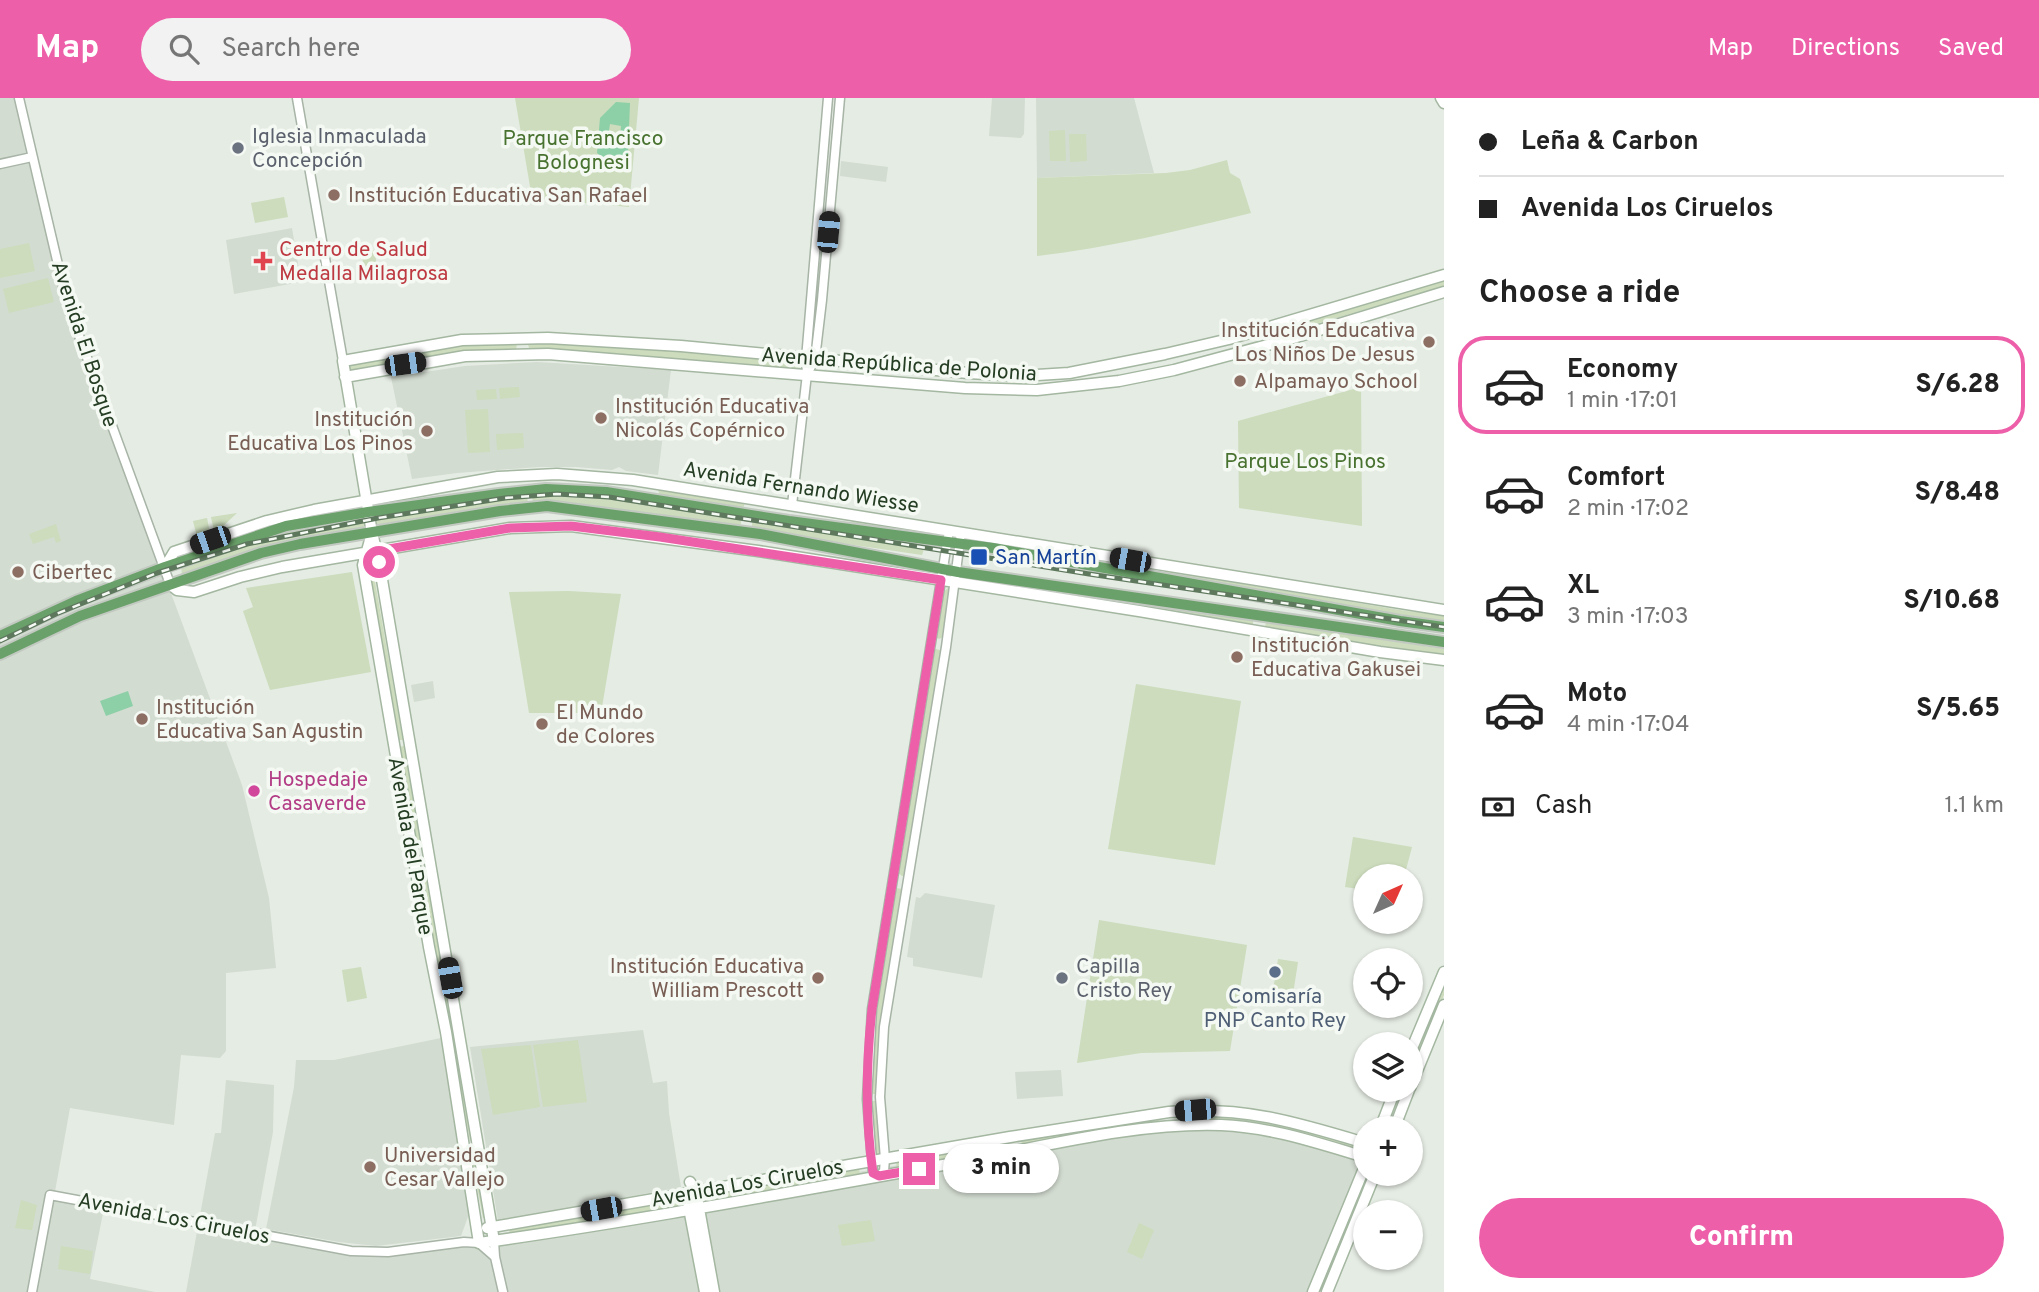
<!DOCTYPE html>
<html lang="en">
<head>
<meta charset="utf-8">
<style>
  body { margin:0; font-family:Overpass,sans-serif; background:#f2f2f2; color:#222; height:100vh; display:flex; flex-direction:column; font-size:26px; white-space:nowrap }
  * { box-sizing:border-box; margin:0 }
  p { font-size:23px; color:#767676 }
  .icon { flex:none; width:38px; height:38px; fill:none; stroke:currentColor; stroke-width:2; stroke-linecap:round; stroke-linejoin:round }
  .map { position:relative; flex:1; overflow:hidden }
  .panel { display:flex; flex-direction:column; background:#fff; width:595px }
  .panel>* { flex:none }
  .hud { display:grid; align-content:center; height:154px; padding:0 35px; background:#fff }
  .needle { width:46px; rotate:45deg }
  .buttons { position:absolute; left:1353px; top:766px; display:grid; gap:14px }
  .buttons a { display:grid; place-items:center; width:70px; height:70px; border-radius:50%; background:#fff; box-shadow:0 2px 5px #0004; font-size:35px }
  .end { position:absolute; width:32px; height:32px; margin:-16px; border:9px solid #ed60a9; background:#fff; box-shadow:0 0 0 4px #fff }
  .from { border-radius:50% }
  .bubble { position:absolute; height:49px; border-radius:24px; background:#fff; box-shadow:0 2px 5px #0004; font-size:23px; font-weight:800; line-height:49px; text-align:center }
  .car { position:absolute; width:21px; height:42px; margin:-21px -10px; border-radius:9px; box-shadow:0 0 5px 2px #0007; background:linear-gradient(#222 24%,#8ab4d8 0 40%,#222 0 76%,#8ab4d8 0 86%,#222 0) }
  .hud b { display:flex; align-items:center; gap:24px; height:66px; font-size:26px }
  .hud b+b { border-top:2px solid #e0e0e0 }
  .hud i { width:18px; height:18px; background:#222 }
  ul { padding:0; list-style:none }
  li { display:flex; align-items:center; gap:21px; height:98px; margin:0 14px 10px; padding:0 21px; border:4px solid transparent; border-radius:28px }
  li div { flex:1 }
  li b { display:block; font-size:26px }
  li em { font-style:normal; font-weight:800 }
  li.active { border-color:#ed60a9 }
  li>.icon { width:63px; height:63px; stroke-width:1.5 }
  h2 { padding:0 35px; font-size:32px; line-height:84px }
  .pay { display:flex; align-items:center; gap:18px; height:77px; padding:0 35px; font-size:26px }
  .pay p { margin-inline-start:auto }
  .cta { display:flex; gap:14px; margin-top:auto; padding:14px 35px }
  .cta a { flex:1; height:80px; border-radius:42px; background:#ed60a9; color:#fff; font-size:28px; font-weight:800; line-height:80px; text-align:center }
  header { display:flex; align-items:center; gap:42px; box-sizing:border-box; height:98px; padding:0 35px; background:#ed60a9; color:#fff }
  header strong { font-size:33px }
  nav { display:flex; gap:38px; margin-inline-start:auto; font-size:24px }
  .search { width:490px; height:63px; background:#f2f2f2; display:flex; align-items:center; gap:18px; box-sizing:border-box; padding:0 24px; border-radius:38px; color:#767676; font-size:26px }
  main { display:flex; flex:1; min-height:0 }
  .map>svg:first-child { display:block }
  .built { fill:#d3dcd1 }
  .green { fill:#ccdcbc }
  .water { fill:#8dcfa7; fill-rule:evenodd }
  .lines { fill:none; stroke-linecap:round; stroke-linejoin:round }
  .tertiary-casing { stroke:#a7b4a6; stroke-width:11 }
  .secondary-casing { stroke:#a4b7a1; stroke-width:13 }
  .primary-casing { stroke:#c2c9c1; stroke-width:14 }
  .tertiary { stroke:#fff; stroke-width:8 }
  .secondary { stroke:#fff; stroke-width:10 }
  .primary { stroke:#6aa069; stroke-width:10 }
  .rail-casing { stroke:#5e785e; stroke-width:5 }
  .rail { stroke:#f5f9f3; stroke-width:2.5; stroke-dasharray:8; stroke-linecap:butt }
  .route { stroke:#ed60a9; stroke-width:9 }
  .worship-dot { fill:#6b7280; stroke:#f5f9f3; stroke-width:2.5 }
  .education-dot { fill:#8d6e63; stroke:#f5f9f3; stroke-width:2.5 }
  .health-dot { fill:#e0444e; stroke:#f5f9f3; stroke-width:2.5 }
  .transit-dot { fill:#1a4fb4; stroke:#f5f9f3; stroke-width:2.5 }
  .hotel-dot { fill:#d1479c; stroke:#f5f9f3; stroke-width:2.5 }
  .service-dot { fill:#5c6f8a; stroke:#f5f9f3; stroke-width:2.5 }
  .labels { text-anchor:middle; stroke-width:7; stroke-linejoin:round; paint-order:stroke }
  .worship-label { font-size:21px; fill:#5b616d; stroke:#f5f9f3; text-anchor:start }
  .park-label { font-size:21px; fill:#48722f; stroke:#f5f9f3 }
  .education-label { font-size:21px; fill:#785e54; stroke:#f5f9f3; text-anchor:start }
  .health-label { font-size:21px; fill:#be3a42; stroke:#f5f9f3; text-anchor:start }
  .street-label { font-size:21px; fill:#243d23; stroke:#f5f9f3 }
  .transit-label { font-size:21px; fill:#164399; stroke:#f5f9f3; text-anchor:start }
  .hotel-label { font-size:21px; fill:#b23c85; stroke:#f5f9f3; text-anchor:start }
  .service-label { font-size:21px; fill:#4e5e75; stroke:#f5f9f3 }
</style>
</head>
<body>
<header>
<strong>Map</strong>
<div class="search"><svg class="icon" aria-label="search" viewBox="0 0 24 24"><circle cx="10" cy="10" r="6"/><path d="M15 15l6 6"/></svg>Search here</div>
<nav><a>Map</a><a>Directions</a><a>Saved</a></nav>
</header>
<main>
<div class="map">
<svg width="1444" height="1194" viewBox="0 0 1444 1194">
  <rect width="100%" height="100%" fill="#e5ece3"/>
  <path class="built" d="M 0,0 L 16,0 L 60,195 L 242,687 L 269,800 L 276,870 L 226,875 L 226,953 L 220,960 L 181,957 L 174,1027 L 70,1010 L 54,1099 L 104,1110 L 90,1181 L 155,1194 L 0,1194 Z
    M 992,0 L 1025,0 L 1024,36 L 1021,40 L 989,38 Z
    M 1036,0 L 1134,0 L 1154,75 L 1037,80 Z
    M 841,63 L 888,69 L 886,84 L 840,78 Z
    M 292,130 L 301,184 L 234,196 L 226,142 Z
    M 537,264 L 671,272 L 658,377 L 626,373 L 619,369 L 612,372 L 576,369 L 539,369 L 457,375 L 412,381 L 391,279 L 465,268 Z
    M 433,583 L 435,600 L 414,604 L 411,587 Z
    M 925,795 L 995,807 L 982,880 L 913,868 L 913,860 L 907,859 L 916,799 L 920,800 Z
    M 643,932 L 653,985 L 667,983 L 669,1015 L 681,1089 L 498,1123 L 470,949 Z
    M 441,940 L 469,1116 L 461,1138 L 376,1148 L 339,1144 L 266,1131 L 294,989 L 296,962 L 334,962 Z
    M 1061,972 L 1063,998 L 1017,1001 L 1015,974 Z
    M 226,982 L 274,987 L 273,1034 L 254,1138 L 370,1155 L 410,1156 L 464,1148 L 485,1138 L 1155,1023 L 1190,1019 L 1295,1031 L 1365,1054 L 1365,1076 L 1368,1076 L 1320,1194 L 186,1194 L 215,1035 L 221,1035 Z"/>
  <path class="green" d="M 515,0 L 639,0 L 629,109 L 532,100 Z
    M 1065,32 L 1066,63 L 1050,63 L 1049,33 Z
    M 1069,36 L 1086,36 L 1087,63 L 1070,64 Z
    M 1227,62 L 1230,75 L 1240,81 L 1251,115 C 1180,132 1110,150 1037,158 L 1037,80 L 1166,75 L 1190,72 Z
    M 284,99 L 288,119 L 255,125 L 251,105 Z
    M 29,145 L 35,173 L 0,180 L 0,151 Z
    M 374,152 L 380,182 L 367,185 L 361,154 Z
    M 48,180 L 54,204 L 9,215 L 3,191 Z
    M 1444,180 L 1444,188 L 1299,231 L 1298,224 Z
    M 529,240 L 802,262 L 803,265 L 799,271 L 529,250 L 527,243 Z
    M 514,242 L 517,245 L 516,253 L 351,273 L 349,268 L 351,266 L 469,247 Z
    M 519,289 L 520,299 L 500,301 L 499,290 Z
    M 1361,289 L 1362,428 L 1239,410 L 1238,323 Z
    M 496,291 L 497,301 L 477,302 L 476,292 Z
    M 488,311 L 490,354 L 468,355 L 465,312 Z
    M 523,335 L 524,350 L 497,352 L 496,336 Z
    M 660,389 L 745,403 L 743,412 L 661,400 L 658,392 Z
    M 535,395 L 605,397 L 742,419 L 740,430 L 533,405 L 532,398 Z
    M 527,398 L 528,405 L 376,429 L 373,421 L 375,417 L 498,399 Z
    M 237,415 L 221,430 L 214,433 L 211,419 Z
    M 363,419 L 367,420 L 369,430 L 182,477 L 181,468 L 272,436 Z
    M 847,419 L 942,436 L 942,439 L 857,429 Z
    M 207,420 L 210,435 L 197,439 L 193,423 Z
    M 753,421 L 922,447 L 924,451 L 922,457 L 751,432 Z
    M 56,426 L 61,443 L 56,445 L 54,439 L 33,446 L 29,436 Z
    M 372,467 L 403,642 L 399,642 L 367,468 Z
    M 1165,473 L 1406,513 L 1444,516 L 1444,523 L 1228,490 L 1164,477 Z
    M 352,474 L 371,574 L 270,592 L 243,513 L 253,509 L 246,490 Z
    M 965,478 L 1083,498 L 1253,521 L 1253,531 L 964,484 Z
    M 948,490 L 951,492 L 945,538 L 939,541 L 936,539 L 943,494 Z
    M 569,493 L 621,496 L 601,615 L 529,615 L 509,494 Z
    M 1266,524 L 1444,551 L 1444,559 L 1264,533 Z
    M 936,551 L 940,552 L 941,558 L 905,778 L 902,778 L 897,774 L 933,553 Z
    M 1136,586 L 1241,603 L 1215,767 L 1108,751 Z
    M 404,648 L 421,743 L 416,744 L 399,649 Z
    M 1353,739 L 1412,749 L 1404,779 L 1365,779 L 1365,792 L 1345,789 Z
    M 427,778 L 454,937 L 450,938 L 421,779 Z
    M 896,790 L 902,791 L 902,795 L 877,993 L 876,996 L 871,996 L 871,935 Z
    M 1099,822 L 1247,847 L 1230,953 L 1141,955 L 1077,965 Z
    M 1278,861 L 1298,864 L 1293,896 L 1273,892 Z
    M 361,869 L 367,900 L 347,904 L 342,872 Z
    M 1444,881 L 1444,897 L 1411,981 L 1411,963 Z
    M 578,942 L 587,1004 L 543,1009 L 533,947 Z
    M 451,943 L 455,943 L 472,1041 L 470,1043 Z
    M 531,947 L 540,1009 L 493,1017 L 481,951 Z
    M 872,1003 L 877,1003 L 881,1056 L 879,1059 L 875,1059 L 870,1005 Z
    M 1181,1015 C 1242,1014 1302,1029 1360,1048 L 1361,1052 L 1359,1054 L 1219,1023 L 1181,1022 Z
    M 1159,1019 L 1159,1025 L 1023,1049 L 1021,1043 Z
    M 1003,1046 L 1004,1052 L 897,1071 L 896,1064 Z
    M 473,1050 L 486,1119 L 483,1120 L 470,1052 Z
    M 859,1070 L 860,1078 L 707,1104 L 705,1097 Z
    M 1365,1076 L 1371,1076 L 1329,1182 L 1323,1179 Z
    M 21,1102 L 37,1107 L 32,1132 L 15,1130 Z
    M 678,1102 L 679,1109 L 510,1138 L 509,1131 Z
    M 871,1122 L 875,1143 L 842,1148 L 838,1127 Z
    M 1139,1125 L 1154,1132 L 1142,1161 L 1127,1154 Z
    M 61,1148 L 93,1153 L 90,1176 L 58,1171 Z"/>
  <path class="water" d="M 616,4 L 630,5 L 628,56 L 625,58 L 601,59 L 597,55 L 600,20 ZM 610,26 L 621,28 L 619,49 L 610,50 L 607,46 Z
    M 128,593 L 133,608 L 106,618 L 100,603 Z"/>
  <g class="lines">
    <g class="tertiary-casing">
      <path id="tertiary" d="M 19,0 L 67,205 L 170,486
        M 297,0 L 343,263
        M 0,66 L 32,59
        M 807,276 L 815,261 L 822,202 L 840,0
        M 792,407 L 807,276 L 806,261 L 828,0
        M 948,439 L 872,911 L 867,1001 L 873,1075 L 879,1078 L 884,1073 L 885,1061 L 880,999 L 884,929 L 946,549 L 961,435
        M 494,1143 L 495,1159 L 503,1194
        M 32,1194 L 50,1097 L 351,1153 L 388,1154 L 464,1144 L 479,1145 L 495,1159"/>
    </g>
    <g class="secondary-casing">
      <path id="secondary" d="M 1441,0 L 1444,5
        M 345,279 L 465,258 L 548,256 L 965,290 L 1037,292 L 1119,283 L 1174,272 L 1290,241 L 1444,194
        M 372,435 L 363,467 L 429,849 L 446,934 L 479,1145 C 637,1123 796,1093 954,1065 C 1039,1050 1134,1024 1221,1027 C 1271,1029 1317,1045 1365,1059
        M 165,469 L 174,454 L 267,423 L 314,412 L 498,379 L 557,376 L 633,382 L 1444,512
        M 170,486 L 177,492 L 194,494 L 240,479 L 282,469 L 510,430 L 571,428 L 758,453 L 1139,513 L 1380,554 L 1444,562
        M 1410,955 L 1444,874
        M 1410,990 L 1444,907
        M 1380,1031 L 1395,992
        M 1394,1031 L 1409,992
        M 690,1084 L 696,1094 L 714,1194
        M 688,1105 L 705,1194
        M 487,1130 L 1010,1039 L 1169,1014 C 1243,1008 1295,1024 1365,1045
        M 494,1143 L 379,464 L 372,435 L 343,263 L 462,242 L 548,240 L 681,248 L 968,275 L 1021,278 L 1069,275 L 1165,256 L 1229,241 L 1444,177
        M 1313,1194 L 1365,1068
        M 1327,1194 L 1375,1076"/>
    </g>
    <g class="primary-casing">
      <path id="primary" d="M 0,538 L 76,503 L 165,469 L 286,428 L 368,414 L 499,396 L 546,391 L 606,394 L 789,423 L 993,450 L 1400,523 L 1444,529
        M 0,556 L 80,518 L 261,455 L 300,446 L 500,413 L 547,408 L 760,436 L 958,474 L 1444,544"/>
    </g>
    <use href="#tertiary" class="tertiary"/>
    <use href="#secondary" class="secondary"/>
    <use href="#primary" class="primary"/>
    <g class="rail-casing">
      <path id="rail" d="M 0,543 L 56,516 L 157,475 L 247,446 L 378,420 L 505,400 L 557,396 L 609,399 L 1089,476 L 1444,529"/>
    </g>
    <use href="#rail" class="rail"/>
  </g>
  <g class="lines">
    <path class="route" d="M 379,464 L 377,453 L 510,430 L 571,428 L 660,439 L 941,482 L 872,911 C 866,965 865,1021 873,1075 L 879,1078 L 919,1071"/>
  </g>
  <g class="worship-dot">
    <circle cx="238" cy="50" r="7"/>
    <circle cx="1062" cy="880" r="7"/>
  </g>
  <g class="education-dot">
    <circle cx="334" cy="97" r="7"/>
    <circle cx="1429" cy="244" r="7"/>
    <circle cx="1240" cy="283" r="7"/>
    <circle cx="601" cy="320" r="7"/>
    <circle cx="427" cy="333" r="7"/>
    <circle cx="18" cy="474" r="7"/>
    <circle cx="1237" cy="559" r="7"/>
    <circle cx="142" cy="621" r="7"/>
    <circle cx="542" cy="626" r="7"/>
    <circle cx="818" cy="880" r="7"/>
    <circle cx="370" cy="1069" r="7"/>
  </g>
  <path class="health-dot" d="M259.5 152.5h7v7h7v7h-7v7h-7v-7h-7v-7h7z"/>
  <rect class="transit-dot" x="970" y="450" width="18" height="18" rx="3.5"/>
  <circle class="hotel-dot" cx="254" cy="693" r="7"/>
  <circle class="service-dot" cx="1275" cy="874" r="7"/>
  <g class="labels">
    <g class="worship-label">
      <text x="252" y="45">Iglesia Inmaculada<tspan x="252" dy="24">Concepción</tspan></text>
      <text x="1076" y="875">Capilla<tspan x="1076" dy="24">Cristo Rey</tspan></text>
    </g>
    <g class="park-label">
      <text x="583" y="47">Parque Francisco<tspan x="583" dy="24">Bolognesi</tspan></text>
      <text x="1305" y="370">Parque Los Pinos</text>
    </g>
    <g class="education-label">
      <text x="348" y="104">Institución Educativa San Rafael</text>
      <text x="1415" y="239" text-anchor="end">Institución Educativa<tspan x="1415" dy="24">Los Niños De Jesus</tspan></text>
      <text x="1254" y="290">Alpamayo School</text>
      <text x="615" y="315">Institución Educativa<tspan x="615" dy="24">Nicolás Copérnico</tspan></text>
      <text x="413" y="328" text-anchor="end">Institución<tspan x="413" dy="24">Educativa Los Pinos</tspan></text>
      <text x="32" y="481">Cibertec</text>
      <text x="1251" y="554">Institución<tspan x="1251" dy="24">Educativa Gakusei</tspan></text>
      <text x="156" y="616">Institución<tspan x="156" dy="24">Educativa San Agustin</tspan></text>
      <text x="556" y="621">El Mundo<tspan x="556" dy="24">de Colores</tspan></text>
      <text x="804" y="875" text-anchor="end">Institución Educativa<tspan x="804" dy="24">William Prescott</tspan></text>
      <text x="384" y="1064">Universidad<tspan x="384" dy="24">Cesar Vallejo</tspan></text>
    </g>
    <g class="health-label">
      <text x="279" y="158">Centro de Salud<tspan x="279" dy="24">Medalla Milagrosa</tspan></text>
    </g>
    <g class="street-label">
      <text transform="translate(85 246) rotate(72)" y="7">Avenida El Bosque</text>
      <text transform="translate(899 266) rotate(4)" y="7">Avenida República de Polonia</text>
      <text transform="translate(801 389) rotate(9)" y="7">Avenida Fernando Wiesse</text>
      <text transform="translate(411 748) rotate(80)" y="7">Avenida del Parque</text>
      <text transform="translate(747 1085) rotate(-10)" y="7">Avenida Los Ciruelos</text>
      <text transform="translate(174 1120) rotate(11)" y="7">Avenida Los Ciruelos</text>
    </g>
    <g class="transit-label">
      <text x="995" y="466">San Martín</text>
    </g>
    <g class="hotel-label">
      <text x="268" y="688">Hospedaje<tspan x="268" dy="24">Casaverde</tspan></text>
    </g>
    <g class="service-label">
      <text x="1275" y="905">Comisaría<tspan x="1275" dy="24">PNP Canto Rey</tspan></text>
    </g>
  </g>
</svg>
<div class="buttons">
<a><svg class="needle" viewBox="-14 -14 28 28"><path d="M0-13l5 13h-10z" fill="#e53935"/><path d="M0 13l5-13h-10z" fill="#767676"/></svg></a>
<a><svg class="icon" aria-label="locate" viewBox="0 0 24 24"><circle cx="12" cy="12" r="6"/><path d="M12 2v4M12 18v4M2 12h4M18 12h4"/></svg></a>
<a><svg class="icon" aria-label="layers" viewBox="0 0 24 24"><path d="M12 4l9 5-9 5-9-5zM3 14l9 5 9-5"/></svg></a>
<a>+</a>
<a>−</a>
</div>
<i class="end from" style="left:379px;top:464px"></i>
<i class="end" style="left:919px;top:1071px"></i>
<div class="bubble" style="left:943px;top:1046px;width:116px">3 min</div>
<i class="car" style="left:828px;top:134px;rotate:5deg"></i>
<i class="car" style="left:405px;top:266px;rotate:82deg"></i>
<i class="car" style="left:210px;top:442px;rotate:251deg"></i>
<i class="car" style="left:1130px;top:462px;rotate:280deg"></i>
<i class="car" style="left:450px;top:880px;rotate:350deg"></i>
<i class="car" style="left:1195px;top:1012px;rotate:265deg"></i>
<i class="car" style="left:601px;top:1111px;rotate:260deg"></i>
</div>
<section class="panel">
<div class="hud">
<b><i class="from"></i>Leña &amp; Carbon</b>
<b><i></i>Avenida Los Ciruelos</b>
</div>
<h2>Choose a ride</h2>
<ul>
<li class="active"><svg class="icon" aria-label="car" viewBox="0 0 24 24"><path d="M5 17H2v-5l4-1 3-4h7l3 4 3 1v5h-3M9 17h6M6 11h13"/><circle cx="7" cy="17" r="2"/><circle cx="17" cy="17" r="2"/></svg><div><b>Economy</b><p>1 min · 17:01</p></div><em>S/6.28</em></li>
<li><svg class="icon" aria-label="car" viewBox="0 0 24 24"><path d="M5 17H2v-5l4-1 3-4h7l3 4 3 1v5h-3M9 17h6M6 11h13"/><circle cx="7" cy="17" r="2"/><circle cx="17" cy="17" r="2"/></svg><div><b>Comfort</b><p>2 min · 17:02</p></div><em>S/8.48</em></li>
<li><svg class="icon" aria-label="car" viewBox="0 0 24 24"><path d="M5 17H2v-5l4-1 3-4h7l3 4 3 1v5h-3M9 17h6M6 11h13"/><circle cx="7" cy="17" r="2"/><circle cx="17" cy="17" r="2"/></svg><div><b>XL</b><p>3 min · 17:03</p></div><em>S/10.68</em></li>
<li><svg class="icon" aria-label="car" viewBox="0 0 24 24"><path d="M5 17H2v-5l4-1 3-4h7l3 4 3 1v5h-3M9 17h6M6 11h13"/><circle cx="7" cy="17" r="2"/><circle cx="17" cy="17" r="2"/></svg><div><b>Moto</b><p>4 min · 17:04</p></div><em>S/5.65</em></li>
</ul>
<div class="pay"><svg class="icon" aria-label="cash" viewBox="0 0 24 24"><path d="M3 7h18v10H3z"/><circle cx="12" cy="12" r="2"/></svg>Cash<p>1.1 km</p></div>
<div class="cta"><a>Confirm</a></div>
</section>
</main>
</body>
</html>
